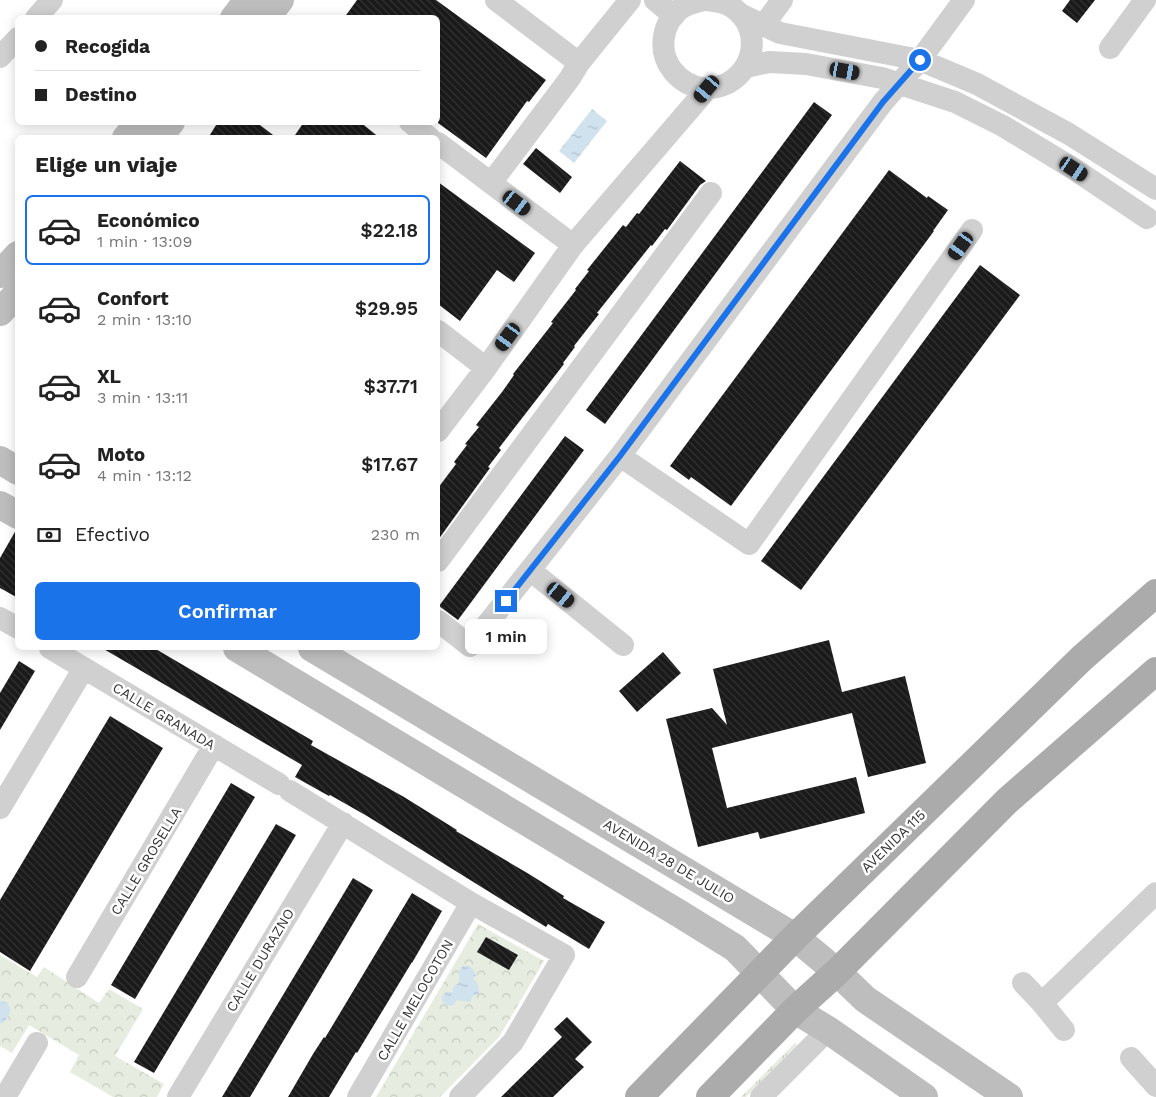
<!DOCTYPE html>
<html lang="es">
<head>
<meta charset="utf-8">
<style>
  body { margin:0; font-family:"Work Sans",sans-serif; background:#f2f2f2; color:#222; height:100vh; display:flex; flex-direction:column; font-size:19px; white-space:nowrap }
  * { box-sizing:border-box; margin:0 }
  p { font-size:16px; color:#767676 }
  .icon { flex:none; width:28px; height:28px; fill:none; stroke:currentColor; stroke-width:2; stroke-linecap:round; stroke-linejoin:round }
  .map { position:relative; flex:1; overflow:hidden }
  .side { position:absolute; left:15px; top:135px; width:425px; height:515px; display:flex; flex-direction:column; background:#fff; border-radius:8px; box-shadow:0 2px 12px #0003 }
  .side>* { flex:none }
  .hud { position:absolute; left:15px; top:15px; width:425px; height:110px; border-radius:8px; box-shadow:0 2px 12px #0003; display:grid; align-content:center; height:110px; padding:0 20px; background:#fff }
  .end { position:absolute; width:22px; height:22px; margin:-11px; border:6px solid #1a73e8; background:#fff; box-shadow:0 0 0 2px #fff }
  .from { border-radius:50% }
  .bubble { position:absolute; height:35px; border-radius:8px; background:#fff; box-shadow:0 2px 12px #0003; font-size:16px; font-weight:600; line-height:35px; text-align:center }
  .car { position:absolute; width:15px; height:30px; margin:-15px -8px; border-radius:6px; box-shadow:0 0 4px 1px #0007; background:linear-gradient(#222 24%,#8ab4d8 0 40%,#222 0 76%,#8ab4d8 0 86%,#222 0) }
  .hud b { display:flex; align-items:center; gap:18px; height:48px; font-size:19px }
  .hud b+b { border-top:1px solid #e0e0e0 }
  .hud i { width:12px; height:12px; background:#222 }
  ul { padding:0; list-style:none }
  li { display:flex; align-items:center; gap:15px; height:70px; margin:0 10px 8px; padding:0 10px; border:2px solid transparent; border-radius:8px }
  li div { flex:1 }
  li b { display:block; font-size:19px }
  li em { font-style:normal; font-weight:600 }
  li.on { border-color:#1a73e8 }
  li>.icon { width:45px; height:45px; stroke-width:1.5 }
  h2 { padding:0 20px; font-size:22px; line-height:60px }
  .pay { display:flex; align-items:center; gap:12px; height:55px; padding:0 20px; font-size:19px }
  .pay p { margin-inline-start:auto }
  .cta { display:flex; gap:10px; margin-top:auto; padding:10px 20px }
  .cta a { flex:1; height:58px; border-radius:8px; background:#1a73e8; color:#fff; font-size:20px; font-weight:600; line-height:58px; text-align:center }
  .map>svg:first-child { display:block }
  .grass { fill:url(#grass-tufts) }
  .park { fill:url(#park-crowns) }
  .water { fill:url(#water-ripples) }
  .building { fill:url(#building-back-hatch) }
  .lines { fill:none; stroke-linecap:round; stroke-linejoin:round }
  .street { stroke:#d0d0d0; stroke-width:22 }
  .secondary { stroke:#bdbdbd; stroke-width:28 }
  .primary { stroke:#ababab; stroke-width:28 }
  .route { stroke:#1a73e8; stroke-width:6 }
  .labels { text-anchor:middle; stroke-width:5; stroke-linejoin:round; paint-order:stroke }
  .street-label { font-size:14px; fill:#333; stroke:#fff }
</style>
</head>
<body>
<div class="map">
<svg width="1156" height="1097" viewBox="0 0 1156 1097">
  <defs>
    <pattern id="grass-tufts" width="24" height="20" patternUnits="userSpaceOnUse" patternTransform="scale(1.25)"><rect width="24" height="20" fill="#e6ecdf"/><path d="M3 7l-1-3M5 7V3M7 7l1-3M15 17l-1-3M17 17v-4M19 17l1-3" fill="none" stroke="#c6cbc0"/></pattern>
    <pattern id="park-crowns" width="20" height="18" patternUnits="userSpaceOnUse" patternTransform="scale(1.25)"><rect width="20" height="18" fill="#e6ecdf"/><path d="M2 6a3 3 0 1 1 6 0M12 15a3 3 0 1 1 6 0" fill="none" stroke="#c6cbc0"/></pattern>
    <pattern id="water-ripples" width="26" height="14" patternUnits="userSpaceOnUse" patternTransform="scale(1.25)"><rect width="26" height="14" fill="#cfe2ee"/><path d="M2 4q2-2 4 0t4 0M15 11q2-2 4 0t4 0" fill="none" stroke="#b2c2cd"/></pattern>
    <pattern id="building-back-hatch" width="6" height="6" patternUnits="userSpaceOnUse" patternTransform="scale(1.25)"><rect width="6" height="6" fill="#1a1a1a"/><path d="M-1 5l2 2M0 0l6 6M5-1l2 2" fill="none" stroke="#333"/></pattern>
  </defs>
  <rect width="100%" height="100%" fill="#fff"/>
  <path class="grass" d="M 795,1043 L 797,1045 L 746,1097 L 741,1097 Z"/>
  <path class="park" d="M 478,924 L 544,961 L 499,1037 L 440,1097 L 376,1097 Z
    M 0,955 L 37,977 L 44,967 L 99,1003 L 109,989 L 143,1009 L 115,1056 L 164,1084 L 157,1097 L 113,1097 L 70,1072 L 79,1055 L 29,1025 L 12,1053 L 0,1046 Z"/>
  <path class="water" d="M 592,109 L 607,121 L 574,163 L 559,151 Z
    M 463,966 C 470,965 473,968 476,975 L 473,979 C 479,983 479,988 479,994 L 473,996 L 470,1002 L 457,1000 L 453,1005 C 445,1007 442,1003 442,996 L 446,992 L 453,992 C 452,986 457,985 460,981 C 458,974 458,971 463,966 Z
    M 0,1001 L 6,1002 C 14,1010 9,1016 3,1023 L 0,1023 Z"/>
  <path class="building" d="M 357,0 L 436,0 L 546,80 L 529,102 L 527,101 L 486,158 L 438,123 L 438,18 L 344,18 Z
    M 1070,0 L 1095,0 L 1077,23 L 1062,11 Z
    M 814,102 L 832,115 L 605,424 L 586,410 Z
    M 218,122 L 256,122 L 277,138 L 208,138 Z
    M 304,122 L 360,122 L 380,138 L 293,138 Z
    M 536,148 L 572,177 L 560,193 L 523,164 Z
    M 680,161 L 706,181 L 700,185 L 667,230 L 665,229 L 652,246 L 651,245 L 597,313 L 599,314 L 574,346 L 575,347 L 563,363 L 564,364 L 499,448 L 501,450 L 488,467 L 490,468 L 438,540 L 438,488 L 456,464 L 454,462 L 467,445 L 465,444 L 479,427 L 476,425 L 502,392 L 514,375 L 513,374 L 553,323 L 551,322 L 576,290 L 575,289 L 589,271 L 587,270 L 623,225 L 626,227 L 637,213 L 639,214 Z
    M 889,170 L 927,198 L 928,196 L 948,210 L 933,231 L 934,231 L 731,506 L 691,477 L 689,480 L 670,466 Z
    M 438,182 L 535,253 L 514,282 L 497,270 L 460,321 L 438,304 Z
    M 980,265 L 1020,295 L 801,590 L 761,561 Z
    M 565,436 L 584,450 L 458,620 L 439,606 Z
    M 16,530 L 18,530 L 18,598 L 0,588 L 0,558 Z
    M 829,640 L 842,692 L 905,676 L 926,763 L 868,777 L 852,713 L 712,748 L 727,808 L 856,777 L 865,813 L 760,839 L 758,832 L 698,847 L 666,719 L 712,708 L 727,725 L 713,669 Z
    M 102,648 L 154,648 L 313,741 L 311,745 L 404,797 L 457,830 L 456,831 L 529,874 L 564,896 L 563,898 L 605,922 L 589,949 L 548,924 L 546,927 L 367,816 L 330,795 L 329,796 L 295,777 L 302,765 Z
    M 663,652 L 681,673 L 637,712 L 619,691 Z
    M 19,661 L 35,671 L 0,730 L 0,693 Z
    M 110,716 L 163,748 L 30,971 L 0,952 L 0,900 Z
    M 231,783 L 255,797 L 135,999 L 111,985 Z
    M 276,824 L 296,835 L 154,1073 L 134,1062 Z
    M 353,878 L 373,890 L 250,1097 L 222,1097 Z
    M 412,893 L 442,911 L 412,963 L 412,962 L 357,1053 L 356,1052 L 329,1097 L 288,1097 L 313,1054 L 324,1037 L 325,1038 Z
    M 486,937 L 518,955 L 509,970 L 477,952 Z
    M 567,1017 L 592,1042 L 575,1059 L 584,1067 L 553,1097 L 501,1097 L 562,1037 L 554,1029 Z"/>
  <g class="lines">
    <path class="street" d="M 496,0 L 579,63
      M 655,0 L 674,16
      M 704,0 C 695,2 686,4 679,10 C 661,25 658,53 673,71 C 681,81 690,86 702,88 C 711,89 720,87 728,83 C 757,67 761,27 732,7 C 725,2 716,1 707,0
      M 742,15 L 780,33 L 920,60 L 977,84 L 1069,134 L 1156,189
      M 36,18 L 52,0
      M 763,26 L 782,0
      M 1110,48 L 1145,0
      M 0,57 L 18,38
      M 746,67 L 769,62 L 806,64 L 882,78 L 955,102 L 1003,126 L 1074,169 L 1147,218
      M 410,122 L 430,138
      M 438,143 L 573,245
      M 491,183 L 570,78 L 579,63 L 630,0
      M 438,331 L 486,368
      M 438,431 L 486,368 L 573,245 L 707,89
      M 620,456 L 749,544 L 972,230
      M 438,561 L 711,193
      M 530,570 L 623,645
      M 0,618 L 18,628
      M 438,621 L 470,646 L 620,456 L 883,102 L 920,60 L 964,0
      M 50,648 L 279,784
      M 290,791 L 471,903 L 564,955 L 513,1042 L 460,1097
      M 0,808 L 84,668
      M 77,977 L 214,745
      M 1023,983 L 1042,1003 L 1064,1030
      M 1042,1003 L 1156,893
      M 1131,1058 L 1156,1086
      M 5,1097 L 37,1043
      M 178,1097 L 343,823
      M 358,1097 L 471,903
      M 761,1097 L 828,1030"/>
    <path class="secondary" d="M 234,18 L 248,0
      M 266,18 L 280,0
      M 126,138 L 140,122
      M 157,138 L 171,122
      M 0,274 L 18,255
      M 0,312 L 18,293
      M 0,460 L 18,471
      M 0,505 L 18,515
      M 237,648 L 680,914 L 735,948 L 795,1010 L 828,1030 L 924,1097
      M 312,648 L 795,937 L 837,972 L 865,999 L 1009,1097"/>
    <path class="primary" d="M 639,1097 L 795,937 L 1082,658 L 1156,593
      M 710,1097 L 795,1010 L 837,972 L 1007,801 L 1156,671"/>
  </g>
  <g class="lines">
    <path class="route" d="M 506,601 L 620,456 L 883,102 L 920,60"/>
  </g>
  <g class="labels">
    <g class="street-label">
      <text transform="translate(164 716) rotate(31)" y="5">CALLE GRANADA</text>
      <text transform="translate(893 841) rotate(-44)" y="5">AVENIDA 115</text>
      <text transform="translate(146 861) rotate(-59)" y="5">CALLE GROSELLA</text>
      <text transform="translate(669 861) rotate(31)" y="5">AVENIDA 28 DE JULIO</text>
      <text transform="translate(260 960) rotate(-59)" y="5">CALLE DURAZNO</text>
      <text transform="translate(415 1000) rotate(-60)" y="5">CALLE MELOCOTON</text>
    </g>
  </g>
</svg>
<i class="end from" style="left:920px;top:60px"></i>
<i class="end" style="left:506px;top:601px"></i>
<div class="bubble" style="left:465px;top:619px;width:82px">1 min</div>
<i class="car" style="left:845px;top:71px;rotate:100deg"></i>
<i class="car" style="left:707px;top:89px;rotate:220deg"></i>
<i class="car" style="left:1074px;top:169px;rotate:124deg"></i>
<i class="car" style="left:517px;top:203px;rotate:127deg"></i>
<i class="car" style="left:961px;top:246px;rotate:216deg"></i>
<i class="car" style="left:508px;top:337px;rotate:216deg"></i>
<i class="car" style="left:561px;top:595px;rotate:129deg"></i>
<div class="hud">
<b><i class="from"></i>Recogida</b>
<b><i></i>Destino</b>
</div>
<section class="side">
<h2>Elige un viaje</h2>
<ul>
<li class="on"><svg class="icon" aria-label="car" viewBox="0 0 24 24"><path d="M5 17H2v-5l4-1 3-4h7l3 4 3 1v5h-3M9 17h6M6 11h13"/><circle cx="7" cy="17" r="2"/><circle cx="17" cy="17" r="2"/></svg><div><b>Económico</b><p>1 min · 13:09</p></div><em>$22.18</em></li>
<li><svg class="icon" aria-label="car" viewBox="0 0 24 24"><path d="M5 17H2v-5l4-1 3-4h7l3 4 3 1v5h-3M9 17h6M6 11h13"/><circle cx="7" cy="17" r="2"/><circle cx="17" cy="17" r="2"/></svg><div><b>Confort</b><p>2 min · 13:10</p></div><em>$29.95</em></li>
<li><svg class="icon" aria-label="car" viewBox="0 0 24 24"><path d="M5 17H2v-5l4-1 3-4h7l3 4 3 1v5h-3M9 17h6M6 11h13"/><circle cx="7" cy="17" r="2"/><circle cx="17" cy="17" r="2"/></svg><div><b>XL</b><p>3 min · 13:11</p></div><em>$37.71</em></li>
<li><svg class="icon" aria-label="car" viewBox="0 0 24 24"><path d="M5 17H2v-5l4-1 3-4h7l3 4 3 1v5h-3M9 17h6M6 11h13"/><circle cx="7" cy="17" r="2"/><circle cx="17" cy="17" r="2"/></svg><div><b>Moto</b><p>4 min · 13:12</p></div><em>$17.67</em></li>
</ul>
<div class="pay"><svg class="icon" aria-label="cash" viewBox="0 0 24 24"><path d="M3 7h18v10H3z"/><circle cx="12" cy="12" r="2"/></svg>Efectivo<p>230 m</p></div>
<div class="cta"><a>Confirmar</a></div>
</section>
</div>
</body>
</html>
